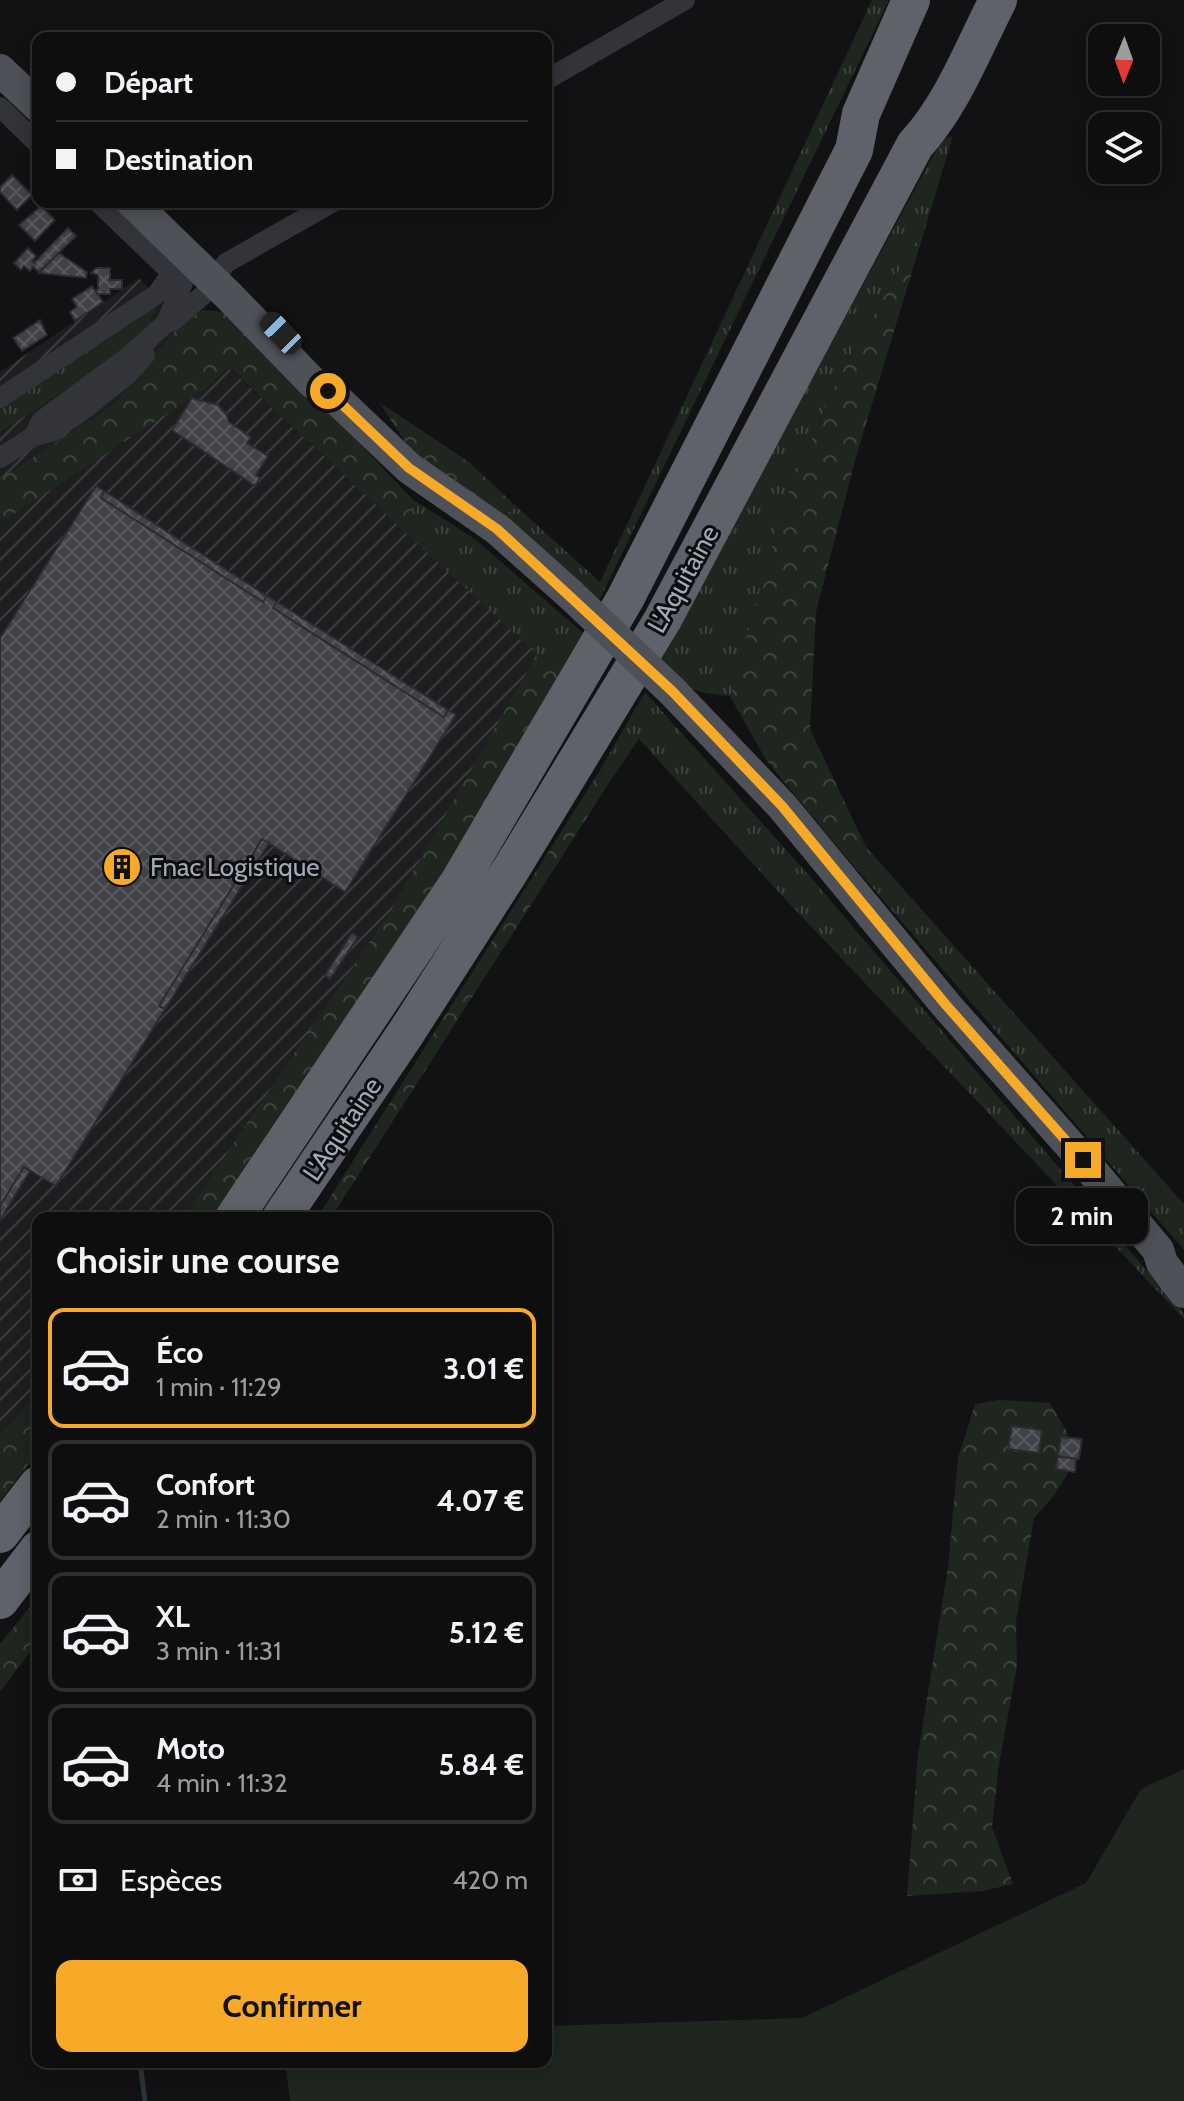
<!DOCTYPE html>
<html lang="fr">
<head>
<meta charset="utf-8">
<style>
  body { margin:0; font-family:Cabin,sans-serif; background:#1c1c1d; color:#f1f3f6; height:100vh; display:flex; flex-direction:column; font-size:30px; white-space:nowrap }
  * { box-sizing:border-box; margin:0 }
  p { font-size:26px; color:#9b9c9e }
  .icon { flex:none; width:44px; height:44px; fill:none; stroke:currentColor; stroke-width:2; stroke-linecap:round; stroke-linejoin:round }
  .map { position:relative; flex:1; overflow:hidden }
  .sheet { position:absolute; left:32px; top:1212px; width:520px; height:856px; display:flex; flex-direction:column; background:#0e0e0f; border-radius:16px; box-shadow:0 4px 20px #0003,0 0 0 2px #2e2e2f }
  .sheet>* { flex:none }
  .hud { position:absolute; left:32px; top:32px; width:520px; height:176px; border-radius:16px; box-shadow:0 4px 20px #0003,0 0 0 2px #2e2e2f; display:grid; align-content:center; height:176px; padding:0 24px; background:#0e0e0f }
  .needle { width:52px; rotate:181deg }
  .buttons { position:absolute; left:1088px; top:24px; display:grid; gap:16px }
  .buttons a { display:grid; place-items:center; width:72px; height:72px; border-radius:16px; background:#0e0e0f; box-shadow:0 4px 20px #0003,0 0 0 2px #2e2e2f; font-size:40px }
  .end { position:absolute; width:36px; height:36px; margin:-18px; border:10px solid #f6aa28; background:#111; box-shadow:0 0 0 4px #111 }
  .from { border-radius:50% }
  .bubble { position:absolute; height:56px; border-radius:16px; background:#0e0e0f; box-shadow:0 4px 20px #0003,0 0 0 2px #2e2e2f; font-size:26px; font-weight:700; line-height:56px; text-align:center }
  .car { position:absolute; width:24px; height:48px; margin:-24px -12px; border-radius:10px; box-shadow:0 0 6px 2px #0007; background:linear-gradient(#222 24%,#8ab4d8 0 40%,#222 0 76%,#8ab4d8 0 86%,#222 0) }
  .hud b { display:flex; align-items:center; gap:28px; height:76px; font-size:30px }
  .hud b+b { border-top:2px solid #2e2e2f }
  .hud i { width:20px; height:20px; background:#f1f3f6 }
  ul { padding:0; list-style:none }
  li { display:flex; align-items:center; gap:24px; height:120px; margin:0 16px 12px; padding:0 8px; border:4px solid #2e2e2f; border-radius:16px }
  li div { flex:1 }
  li b { display:block; font-size:30px }
  li em { font-style:normal; font-weight:700 }
  li.on { border-color:#f6aa28 }
  li>.icon { width:72px; height:72px; stroke-width:1.5 }
  h2 { padding:0 24px; font-size:36px; line-height:96px }
  .pay { display:flex; align-items:center; gap:20px; height:88px; padding:0 24px; font-size:30px }
  .pay p { margin-inline-start:auto }
  .cta { display:flex; gap:16px; margin-top:auto; padding:16px 24px }
  .cta a { flex:1; height:92px; border-radius:16px; background:#f6aa28; color:#111; font-size:32px; font-weight:700; line-height:92px; text-align:center }
  .map>svg:first-child { display:block }
  .industrial { fill:url(#industrial-furrows) }
  .grass { fill:url(#grass-tufts) }
  .forest { fill:url(#forest-crowns) }
  .green { fill:#1e261f }
  .lines { fill:none; stroke-linecap:round; stroke-linejoin:round }
  .stream { stroke:#2a3339; stroke-width:5 }
  .building { fill:url(#building-cross-hatch); stroke:#2c2c30; stroke-width:2 }
  .minor { stroke:#333439; stroke-width:20 }
  .primary { stroke:#4f5158; stroke-width:32 }
  .motorway { stroke:#5f626a; stroke-width:38 }
  .primary-bridge { stroke:#4f5158; stroke-width:32 }
  .route { stroke:#f6aa28; stroke-width:10 }
  .labels { text-anchor:middle; stroke-width:6; stroke-linejoin:round; paint-order:stroke }
  .street-label { font-size:26px; fill:#a3a9b5; stroke:#0d0d0f }
  .poi-label { font-size:26px; fill:#a3a9b5; stroke:#0d0d0f; text-anchor:start }
</style>
</head>
<body>
<div class="map">
<svg width="1184" height="2101" viewBox="0 0 1184 2101">
  <defs>
    <pattern id="industrial-furrows" width="10" height="10" patternUnits="userSpaceOnUse" patternTransform="scale(2)"><rect width="10" height="10" fill="#1e1e21"/><path d="M-1 1l2-2M0 10L10 0M9 11l2-2" fill="none" stroke="#3c3c3f"/></pattern>
    <pattern id="grass-tufts" width="24" height="20" patternUnits="userSpaceOnUse" patternTransform="scale(2)"><rect width="24" height="20" fill="#1e261f"/><path d="M3 7l-1-3M5 7V3M7 7l1-3M15 17l-1-3M17 17v-4M19 17l1-3" fill="none" stroke="#3c433d"/></pattern>
    <pattern id="forest-crowns" width="20" height="18" patternUnits="userSpaceOnUse" patternTransform="scale(2)"><rect width="20" height="18" fill="#1e261f"/><path d="M2 6a3 3 0 1 1 6 0M12 15a3 3 0 1 1 6 0" fill="none" stroke="#3c433d"/></pattern>
    <pattern id="building-cross-hatch" width="8" height="8" patternUnits="userSpaceOnUse" patternTransform="scale(2)"><rect width="8" height="8" fill="#414247"/><path d="M0 0l8 8M0 8l8-8" fill="none" stroke="#595a5f"/></pattern>
  </defs>
  <rect width="100%" height="100%" fill="#121214"/>
  <path class="industrial" d="M 139,278 L 228,367 L 550,666 L 501,727 L 269,1116 L 190,1218 L 38,1218 L 38,1417 L 0,1466 L 0,372 Z"/>
  <path class="grass" d="M 872,0 L 889,0 L 599,601 L 502,516 L 517,507 L 600,582 Z
    M 953,136 L 927,222 L 843,368 L 785,501 L 730,696 C 695,693 681,689 660,659 L 941,141 Z
    M 154,308 L 157,311 L 148,319 L 152,324 L 123,353 L 0,432 L 0,409 Z
    M 412,499 L 475,539 L 583,633 L 566,665 L 537,654 L 408,535 Z
    M 645,692 L 812,879 L 1184,1314 L 1184,1319 L 786,900 L 639,739 L 607,786 L 600,770 Z
    M 866,847 L 1184,1204 L 1184,1250 L 847,858 Z"/>
  <path class="forest" d="M 927,222 L 856,457 L 816,612 L 810,729 L 866,847 L 847,858 L 766,760 L 730,696 L 785,501 L 843,368 Z
    M 203,310 L 224,312 L 318,399 L 412,499 L 408,535 L 229,367 L 205,389 L 0,523 L 0,479 L 115,404 L 182,322 Z
    M 379,402 L 469,462 L 517,507 L 502,516 L 409,448 Z
    M 537,654 L 566,665 L 445,875 L 304,1093 L 213,1218 L 183,1218 L 390,912 Z
    M 600,770 L 607,786 L 331,1218 L 317,1218 Z
    M 38,1395 L 38,1452 L 0,1501 L 0,1435 Z
    M 999,1400 L 1050,1403 L 1068,1434 L 1071,1468 L 1052,1498 L 1034,1518 L 1016,1621 L 1017,1666 L 999,1764 L 992,1827 L 1013,1884 L 983,1891 L 907,1896 L 918,1755 L 948,1567 L 958,1458 L 975,1404 Z
    M 38,1597 L 38,1641 L 0,1692 L 0,1644 Z"/>
  <path class="green" d="M 1184,1769 L 1184,2101 L 290,2101 L 285,2062 L 546,2062 L 546,2026 L 802,2018 L 1086,1883 L 1141,1789 Z"/>
  <g class="lines">
    <path class="stream" d="M 140,2062 L 145,2101"/>
  </g>
  <path class="building" d="M 12,175 L 32,195 L 17,210 L 0,192 L 0,187 Z
    M 41,206 L 55,220 L 35,241 L 19,225 Z
    M 68,228 L 76,236 L 39,272 L 33,267 L 30,271 L 24,266 L 21,270 L 14,263 L 28,248 L 36,256 L 32,261 L 34,263 Z
    M 59,253 L 87,272 L 86,278 L 39,273 Z
    M 96,268 L 110,268 L 110,280 L 122,280 L 122,289 L 110,289 L 110,294 L 97,294 L 95,290 L 98,290 L 98,275 L 91,273 Z
    M 92,286 L 103,302 L 75,321 L 70,312 L 77,307 L 72,299 Z
    M 40,320 L 47,335 L 22,351 L 13,338 Z
    M 192,398 L 218,405 L 226,414 L 229,422 L 251,437 L 247,443 L 268,456 L 256,475 L 260,478 L 255,486 L 172,430 Z
    M 96,486 L 104,491 L 101,498 L 263,602 L 267,596 L 277,602 L 273,608 L 324,641 L 444,717 L 448,710 L 456,715 L 345,892 L 262,839 L 159,1006 L 165,1009 L 56,1186 L 24,1167 L 0,1206 L 0,638 Z
    M 104,491 L 267,596 L 263,602 L 101,498 Z
    M 277,602 L 448,710 L 444,717 L 273,608 Z
    M 262,839 L 269,843 L 165,1009 L 159,1006 Z
    M 352,933 L 358,937 L 330,979 L 325,975 Z
    M 24,1167 L 30,1171 L 0,1220 L 0,1206 Z
    M 1012,1426 L 1042,1430 L 1039,1453 L 1008,1449 Z
    M 1061,1437 L 1082,1439 L 1079,1459 L 1058,1456 Z
    M 1058,1456 L 1076,1459 L 1075,1472 L 1056,1469 Z"/>
  <g class="lines">
    <path class="minor" d="M 546,80 L 685,0
      M 0,107 L 38,144
      M 98,202 L 181,282
      M 166,323 L 173,321 L 203,295 L 226,263 L 333,202
      M 0,398 L 157,294 L 171,274
      M 34,436 L 41,421 L 129,356 L 166,323 L 183,283 L 185,263 L 182,250
      M 0,458 L 34,436 L 51,432 L 86,408 L 127,375 L 145,355"/>
    <path class="primary" d="M 0,70 L 38,106
      M 132,202 L 230,297 L 312,382 L 328,391 L 409,468 L 497,529 L 570,594
      M 672,691 L 782,806 L 946,1005 L 1083,1160 L 1158,1250 L 1162,1263 L 1184,1292"/>
    <path class="motorway" d="M 234,1218 L 459,882 L 625,599 L 854,150 L 861,114 L 911,0
      M 281,1218 L 406,1033 L 510,871 L 663,619 L 915,145 C 952,105 973,49 998,0
      M 0,1534 L 38,1485
      M 0,1600 L 38,1550"/>
    <path class="primary-bridge" d="M 570,594 L 672,691"/>
  </g>
  <g class="lines">
    <path class="route" d="M 328,391 L 409,468 L 497,529 L 672,691 L 782,806 L 946,1005 L 1083,1160"/>
  </g>
  <defs>
    <g id="building-disc" transform="scale(2)"><circle r="9.5" fill="#f6aa28" stroke="#0d0d0f"/><path d="M-4-6H4V6H1V3H-1V6H-4ZM-2.5-4.3h1.7v1.8h-1.7ZM.8-4.3h1.7v1.8H.8ZM-2.5-1h1.7V.8h-1.7ZM.8-1h1.7V.8H.8Z" fill="#111"/></g>
  </defs>
  <g fill-rule="evenodd">
    <use href="#building-disc" x="122" y="867"/>
  </g>
  <g class="labels">
    <g class="street-label">
      <text transform="translate(683 579) rotate(-61)" y="9">L'Aquitaine</text>
      <text transform="translate(342 1129) rotate(-56)" y="9">L'Aquitaine</text>
    </g>
    <g class="poi-label">
      <text x="150" y="876">Fnac Logistique</text>
    </g>
  </g>
</svg>
<div class="buttons">
<a><svg class="needle" viewBox="-14 -14 28 28"><path d="M0-13l5 13h-10z" fill="#e53935"/><path d="M0 13l5-13h-10z" fill="#9b9c9e"/></svg></a>
<a><svg class="icon" aria-label="layers" viewBox="0 0 24 24"><path d="M12 4l9 5-9 5-9-5zM3 14l9 5 9-5"/></svg></a>
</div>
<i class="end from" style="left:328px;top:391px"></i>
<i class="end" style="left:1083px;top:1160px"></i>
<div class="bubble" style="left:1016px;top:1188px;width:132px">2 min</div>
<i class="car" style="left:281px;top:333px;rotate:316deg"></i>
<div class="hud">
<b><i class="from"></i>Départ</b>
<b><i></i>Destination</b>
</div>
<section class="sheet">
<h2>Choisir une course</h2>
<ul>
<li class="on"><svg class="icon" aria-label="car" viewBox="0 0 24 24"><path d="M5 17H2v-5l4-1 3-4h7l3 4 3 1v5h-3M9 17h6M6 11h13"/><circle cx="7" cy="17" r="2"/><circle cx="17" cy="17" r="2"/></svg><div><b>Éco</b><p>1 min · 11:29</p></div><em>3.01 €</em></li>
<li><svg class="icon" aria-label="car" viewBox="0 0 24 24"><path d="M5 17H2v-5l4-1 3-4h7l3 4 3 1v5h-3M9 17h6M6 11h13"/><circle cx="7" cy="17" r="2"/><circle cx="17" cy="17" r="2"/></svg><div><b>Confort</b><p>2 min · 11:30</p></div><em>4.07 €</em></li>
<li><svg class="icon" aria-label="car" viewBox="0 0 24 24"><path d="M5 17H2v-5l4-1 3-4h7l3 4 3 1v5h-3M9 17h6M6 11h13"/><circle cx="7" cy="17" r="2"/><circle cx="17" cy="17" r="2"/></svg><div><b>XL</b><p>3 min · 11:31</p></div><em>5.12 €</em></li>
<li><svg class="icon" aria-label="car" viewBox="0 0 24 24"><path d="M5 17H2v-5l4-1 3-4h7l3 4 3 1v5h-3M9 17h6M6 11h13"/><circle cx="7" cy="17" r="2"/><circle cx="17" cy="17" r="2"/></svg><div><b>Moto</b><p>4 min · 11:32</p></div><em>5.84 €</em></li>
</ul>
<div class="pay"><svg class="icon" aria-label="cash" viewBox="0 0 24 24"><path d="M3 7h18v10H3z"/><circle cx="12" cy="12" r="2"/></svg>Espèces<p>420 m</p></div>
<div class="cta"><a>Confirmer</a></div>
</section>
</div>
</body>
</html>
